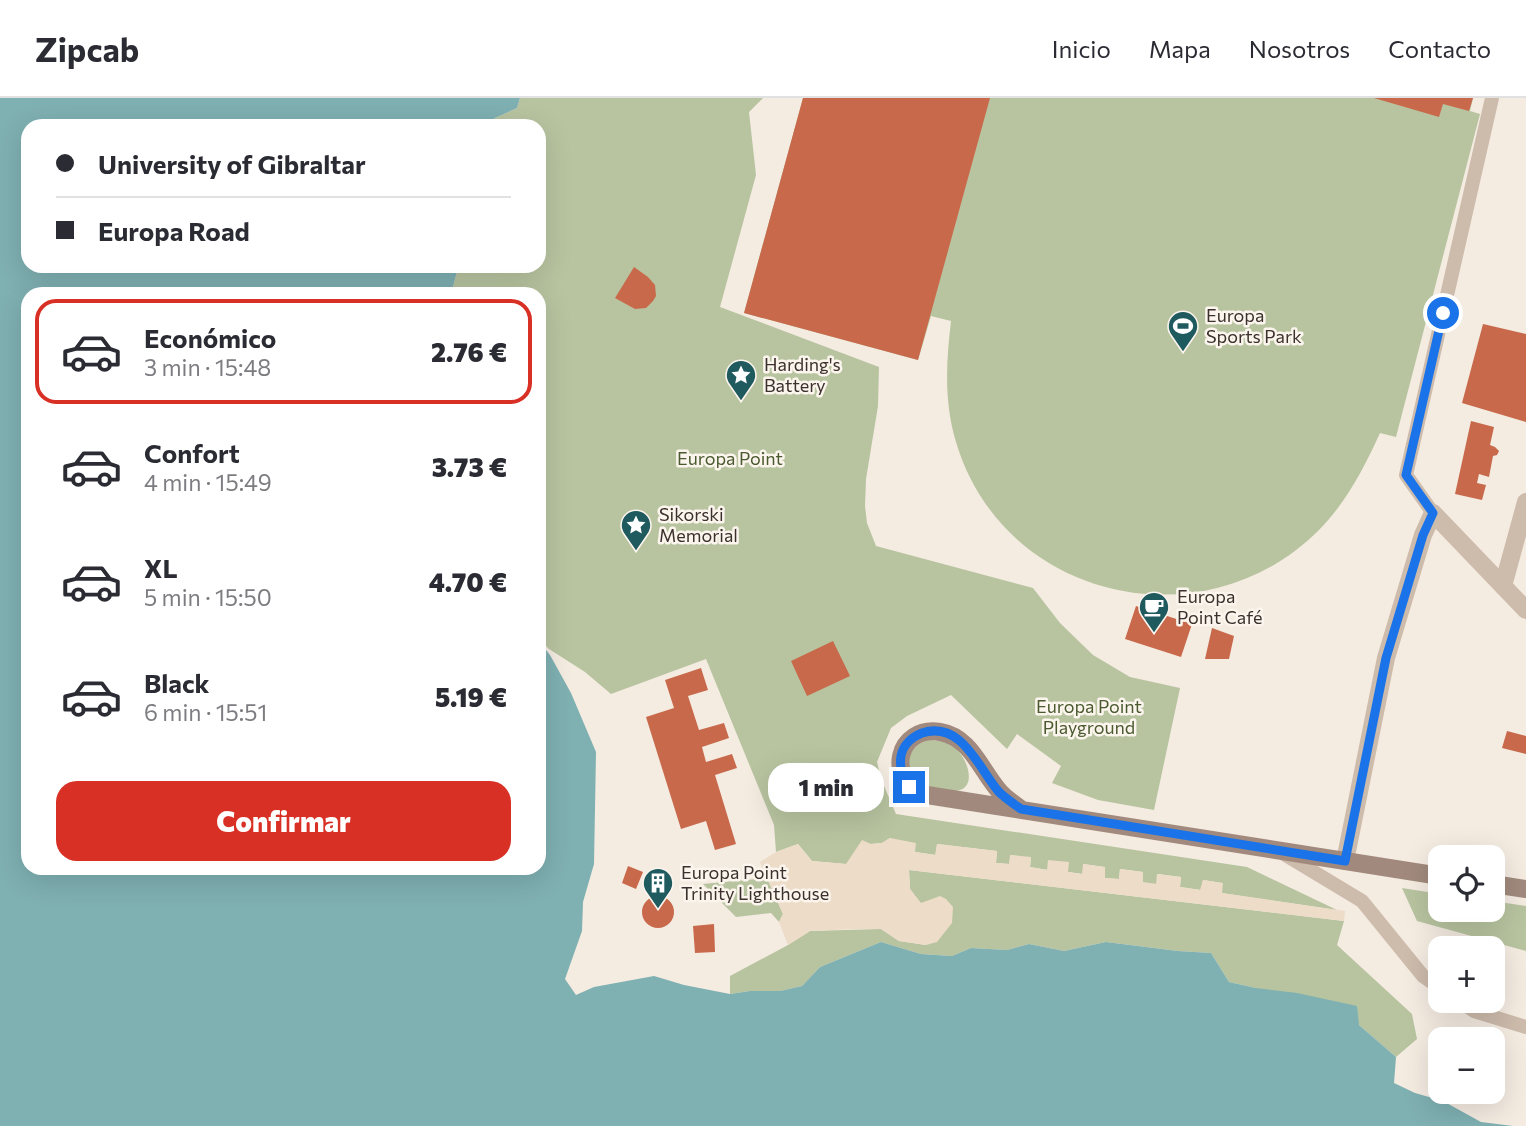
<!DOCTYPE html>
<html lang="es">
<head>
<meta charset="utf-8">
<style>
  body { margin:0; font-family:Commissioner,sans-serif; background:#f2f2f3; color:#2b2b33; height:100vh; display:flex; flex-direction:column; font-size:26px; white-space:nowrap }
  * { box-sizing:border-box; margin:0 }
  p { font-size:23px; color:#7c7c81 }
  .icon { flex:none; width:38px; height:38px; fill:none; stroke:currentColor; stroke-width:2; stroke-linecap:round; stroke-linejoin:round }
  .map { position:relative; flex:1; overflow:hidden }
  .sheet { position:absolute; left:21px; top:189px; width:525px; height:588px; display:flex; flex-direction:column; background:#fff; border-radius:21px; box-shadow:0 7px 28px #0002 }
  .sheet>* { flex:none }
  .guide { position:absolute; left:21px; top:21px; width:525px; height:154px; border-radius:21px; box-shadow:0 7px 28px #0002; display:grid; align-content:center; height:154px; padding:0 35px; background:#fff }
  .controls { position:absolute; left:1428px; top:747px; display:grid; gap:14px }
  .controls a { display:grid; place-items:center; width:77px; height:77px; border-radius:14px; background:#fff; box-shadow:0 7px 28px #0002; font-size:35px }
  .end { position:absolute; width:32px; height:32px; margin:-16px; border:9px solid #1a73e8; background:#fff; box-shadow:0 0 0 4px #fff }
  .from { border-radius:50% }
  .bubble { position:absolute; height:49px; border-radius:21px; background:#fff; box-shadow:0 7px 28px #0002; font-size:23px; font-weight:800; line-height:49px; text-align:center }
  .guide b { display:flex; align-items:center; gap:24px; height:66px; font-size:26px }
  .guide b+b { border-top:2px solid #e1e1e2 }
  .guide i { width:18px; height:18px; background:#2b2b33 }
  ul { padding:12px 0 0; list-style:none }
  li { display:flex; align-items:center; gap:21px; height:105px; margin:0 14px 10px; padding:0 21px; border:4px solid transparent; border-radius:21px }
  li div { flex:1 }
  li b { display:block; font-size:26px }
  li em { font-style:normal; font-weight:800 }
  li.on { border-color:#d93025 }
  li>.icon { width:63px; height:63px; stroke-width:1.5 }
  .action { display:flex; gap:14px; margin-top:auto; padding:14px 35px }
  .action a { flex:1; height:80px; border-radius:21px; background:#d93025; color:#fff; font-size:28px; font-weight:800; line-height:80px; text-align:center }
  header { display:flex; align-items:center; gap:42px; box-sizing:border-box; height:98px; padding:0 35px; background:#fff; border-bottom:2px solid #e1e1e2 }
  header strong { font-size:33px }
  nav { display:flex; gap:38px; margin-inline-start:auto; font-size:24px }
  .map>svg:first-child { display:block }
  .green { fill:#b8c4a0 }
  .plaza { fill:#ecdcc8 }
  .water { fill:#7fb0b2 }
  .building { fill:#c8694b }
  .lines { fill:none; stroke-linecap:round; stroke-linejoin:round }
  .service { stroke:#cdbbac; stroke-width:14 }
  .minor { stroke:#cdbbac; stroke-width:18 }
  .tertiary { stroke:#cdbbac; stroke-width:18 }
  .secondary { stroke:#a18a7d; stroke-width:18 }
  .route { stroke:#1a73e8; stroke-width:9 }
  .labels { text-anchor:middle; stroke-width:5; stroke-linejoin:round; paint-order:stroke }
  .poi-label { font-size:18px; fill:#3b302b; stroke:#fbf5ee; text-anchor:start }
  .park-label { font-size:18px; fill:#4a5a2e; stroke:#fbf5ee }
</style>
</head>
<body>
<header>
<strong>Zipcab</strong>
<nav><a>Inicio</a><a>Mapa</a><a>Nosotros</a><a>Contacto</a></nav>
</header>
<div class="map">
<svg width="1526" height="1028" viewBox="0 0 1526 1028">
  <rect width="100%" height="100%" fill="#f4ebe1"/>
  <path class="green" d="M 520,0 L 763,0 L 749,14 L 756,77 L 720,209 L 879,269 L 878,308 L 866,381 L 865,408 L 867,425 L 876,448 L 1033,490 L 1060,525 L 1093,557 L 1130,579 L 1180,590 L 1154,712 L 1098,702 L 1052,685 L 1061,668 L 1017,636 L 1007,651 L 951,597 L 907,618 L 891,630 L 877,664 L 881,681 L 896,716 L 1247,769 L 1337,812 L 1221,795 L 1222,785 L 1203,782 L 1201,792 L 1180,789 L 1181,779 L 1158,776 L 1157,786 L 1142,785 L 1143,774 L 1120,771 L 1119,781 L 1104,780 L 1105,769 L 1083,766 L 1083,776 L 1068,774 L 1068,764 L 1048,772 L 1030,769 L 1031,760 L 1011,757 L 1009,766 L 996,765 L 997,753 L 937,746 L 936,757 L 915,754 L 890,740 L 882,745 L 871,746 L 846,766 L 812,763 L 798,746 L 776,754 L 774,727 L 706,561 L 611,596 L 585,574 L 549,551 L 539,541 L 539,196 L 451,196 L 457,174 L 456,168 L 539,168 L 539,28 L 486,28 L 495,20 L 517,10 Z
    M 803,0 L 1473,0 L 1470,13 L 1480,16 L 1396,339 L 1380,335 C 1364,370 1346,405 1318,433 C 1203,547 1003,502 956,344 C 944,304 946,265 951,223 L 931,218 L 918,262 L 744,215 Z
    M 930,642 C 938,643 945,643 952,647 C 967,657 980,692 954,693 C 945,694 929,691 922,686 C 901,672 906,647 930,642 Z
    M 909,772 L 1344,823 L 1337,847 L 1412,916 L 1417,941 L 1396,959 L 1359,927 L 1256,890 L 1229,884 L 1211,855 L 1178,853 L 1106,844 L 1064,853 L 1029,846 L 1007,852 L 971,850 L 952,858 L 921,856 L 881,844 L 820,869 L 802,888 L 780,893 L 750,893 L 730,896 L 730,878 L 788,847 L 810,833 L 881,831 L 899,843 L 926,847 L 921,806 L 910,791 Z
    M 767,780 L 783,816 L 779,824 L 771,815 L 736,819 L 703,786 Z
    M 1402,790 L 1440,796 L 1440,812 L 1493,812 L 1493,803 L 1526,808 L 1526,853 L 1417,823 Z"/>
  <path class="plaza" d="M 890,740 L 916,745 L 915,754 L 935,757 L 937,746 L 997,753 L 996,765 L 1009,766 L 1010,757 L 1031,759 L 1030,769 L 1047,772 L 1048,762 L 1069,764 L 1068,774 L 1082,776 L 1083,766 L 1105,769 L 1105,780 L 1119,781 L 1120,771 L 1143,774 L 1143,784 L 1156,786 L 1157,776 L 1181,779 L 1180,789 L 1200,792 L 1203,782 L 1223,785 L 1222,795 L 1345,813 L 1344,823 L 909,772 L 910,791 L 921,805 L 940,798 L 946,801 L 953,809 L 952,825 L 937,844 L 926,847 L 899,843 L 881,831 L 855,831 L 810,833 L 788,847 L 779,824 L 783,816 L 760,764 L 776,754 L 798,746 L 812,763 L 846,766 L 862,742 L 871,746 L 882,745 Z"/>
  <path class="water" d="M 0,0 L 520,0 L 517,10 L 495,20 L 486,28 L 28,28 L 28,168 L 456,168 L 457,174 L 451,196 L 28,196 L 28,770 L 539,770 L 539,543 L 550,557 L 571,595 L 596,654 L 594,766 L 583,804 L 582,833 L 565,881 L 576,897 L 594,889 L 654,878 L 684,887 L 730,896 L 750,893 L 780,893 L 802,888 L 820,869 L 881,844 L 921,856 L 952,858 L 971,850 L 1007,852 L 1029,846 L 1064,853 L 1106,844 L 1178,853 L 1211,855 L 1229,884 L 1256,890 L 1297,895 L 1357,908 L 1359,927 L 1396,959 L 1394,985 L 1415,995 L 1443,1003 L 1481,1024 L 1513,1028 L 0,1028 Z"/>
  <path class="building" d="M 803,0 L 990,0 L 918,262 L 744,215 Z
    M 1374,0 L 1473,0 L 1469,13 L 1443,6 L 1439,19 Z
    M 634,169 L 648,179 L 655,187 L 656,198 L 653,203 L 646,210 L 635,211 L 615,200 Z
    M 1483,226 L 1526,236 L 1526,324 L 1462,305 Z
    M 1471,323 L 1494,329 L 1490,347 L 1495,349 L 1499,353 L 1497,357 L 1493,358 L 1489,379 L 1479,376 L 1477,385 L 1486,387 L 1482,402 L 1455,396 Z
    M 1136,508 L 1192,526 L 1181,559 L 1125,541 Z
    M 1212,530 L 1234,538 L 1229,561 L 1205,561 Z
    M 833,543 L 850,578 L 807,598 L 791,563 Z
    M 701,570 L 708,592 L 688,598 L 699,632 L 724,625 L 729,640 L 702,649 L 706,664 L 732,656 L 737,670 L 715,677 L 736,746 L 715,752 L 706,723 L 681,731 L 646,619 L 674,610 L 665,582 Z
    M 1507,633 L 1526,638 L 1526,656 L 1502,650 Z
    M 628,768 L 643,774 L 636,791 L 622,785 Z
    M642 814a16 16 0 1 1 32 0a16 16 0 1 1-32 0Z
    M 714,826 L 715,854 L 695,855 L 693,828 Z"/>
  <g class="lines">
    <path class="service" d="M 1433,415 L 1406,377 L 1492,0
      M 1284,756 L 1362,803 L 1423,878 L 1440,890
      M 1459,903 L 1474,913 L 1526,929"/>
    <path class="minor" d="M 1503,488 L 1526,404"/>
    <path class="tertiary" d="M 1345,763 L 1386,560 L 1423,437 L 1433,415 L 1526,512"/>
    <path class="secondary" d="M 1021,711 C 1014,706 1005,700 1000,694 C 981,673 971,639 940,634 C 898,627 883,682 927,697 L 1440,778
      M 1493,786 L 1526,791"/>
  </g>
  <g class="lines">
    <path class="route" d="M 909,689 C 902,679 899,670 901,658 C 903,647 912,639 922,635 C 962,622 979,671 999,694 C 1005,700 1014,706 1021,711 L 1345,763 L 1386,560 L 1423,437 L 1433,415 L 1406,377 L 1443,215"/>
  </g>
  <defs>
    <g id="stadium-pin" transform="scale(1.575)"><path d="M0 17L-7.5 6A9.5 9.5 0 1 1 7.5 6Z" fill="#1f5a5e" stroke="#fbf5ee"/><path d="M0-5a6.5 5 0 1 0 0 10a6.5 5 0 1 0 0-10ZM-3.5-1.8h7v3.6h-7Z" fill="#fff"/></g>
    <g id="sight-pin" transform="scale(1.575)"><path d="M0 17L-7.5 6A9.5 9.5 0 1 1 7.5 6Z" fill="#1f5a5e" stroke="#fbf5ee"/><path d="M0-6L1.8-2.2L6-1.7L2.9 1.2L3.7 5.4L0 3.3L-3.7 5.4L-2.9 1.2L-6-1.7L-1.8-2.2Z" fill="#fff"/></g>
    <g id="cafe-pin" transform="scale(1.575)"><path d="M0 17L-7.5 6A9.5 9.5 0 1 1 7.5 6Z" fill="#1f5a5e" stroke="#fbf5ee"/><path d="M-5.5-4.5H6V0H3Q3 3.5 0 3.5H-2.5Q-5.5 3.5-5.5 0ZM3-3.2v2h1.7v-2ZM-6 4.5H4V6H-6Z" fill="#fff"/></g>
    <g id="building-pin" transform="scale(1.575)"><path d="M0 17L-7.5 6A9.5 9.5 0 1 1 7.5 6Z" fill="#1f5a5e" stroke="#fbf5ee"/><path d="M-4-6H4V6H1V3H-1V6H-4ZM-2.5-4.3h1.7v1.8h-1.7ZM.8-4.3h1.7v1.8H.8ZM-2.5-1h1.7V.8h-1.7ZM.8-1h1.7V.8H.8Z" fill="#fff"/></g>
  </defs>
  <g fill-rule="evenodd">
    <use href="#stadium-pin" x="1183" y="228"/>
    <use href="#sight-pin" x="741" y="277"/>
    <use href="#sight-pin" x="636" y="427"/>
    <use href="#cafe-pin" x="1154" y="509"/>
    <use href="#building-pin" x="658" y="785"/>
  </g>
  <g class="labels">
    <g class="poi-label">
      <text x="1206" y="224">Europa<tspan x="1206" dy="21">Sports Park</tspan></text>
      <text x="764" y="273">Harding's<tspan x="764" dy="21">Battery</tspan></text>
      <text x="659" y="423">Sikorski<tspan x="659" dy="21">Memorial</tspan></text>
      <text x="1177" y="505">Europa<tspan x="1177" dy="21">Point Café</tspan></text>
      <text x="681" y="781">Europa Point<tspan x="681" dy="21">Trinity Lighthouse</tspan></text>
    </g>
    <g class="park-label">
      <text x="730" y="367">Europa Point</text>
      <text x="1089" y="615">Europa Point<tspan x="1089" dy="21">Playground</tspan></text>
    </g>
  </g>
</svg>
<div class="controls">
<a><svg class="icon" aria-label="locate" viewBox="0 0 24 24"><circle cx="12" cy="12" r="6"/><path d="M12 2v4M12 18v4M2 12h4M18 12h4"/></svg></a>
<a>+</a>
<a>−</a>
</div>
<i class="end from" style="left:1443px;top:215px"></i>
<i class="end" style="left:909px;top:689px"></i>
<div class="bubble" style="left:768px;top:665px;width:116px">1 min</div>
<div class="guide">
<b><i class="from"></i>University of Gibraltar</b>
<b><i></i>Europa Road</b>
</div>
<section class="sheet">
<ul>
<li class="on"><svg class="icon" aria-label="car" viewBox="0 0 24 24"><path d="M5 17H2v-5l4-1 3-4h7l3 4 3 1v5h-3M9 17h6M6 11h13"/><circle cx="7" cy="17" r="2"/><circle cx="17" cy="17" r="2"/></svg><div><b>Económico</b><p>3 min · 15:48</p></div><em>2.76 €</em></li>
<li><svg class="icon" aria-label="car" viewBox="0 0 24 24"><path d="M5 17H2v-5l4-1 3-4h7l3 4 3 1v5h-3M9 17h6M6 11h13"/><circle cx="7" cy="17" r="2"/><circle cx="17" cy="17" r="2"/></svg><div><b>Confort</b><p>4 min · 15:49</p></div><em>3.73 €</em></li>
<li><svg class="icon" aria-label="car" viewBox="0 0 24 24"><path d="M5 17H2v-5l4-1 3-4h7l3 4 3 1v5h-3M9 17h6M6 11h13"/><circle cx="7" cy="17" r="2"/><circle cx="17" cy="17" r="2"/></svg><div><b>XL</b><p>5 min · 15:50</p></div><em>4.70 €</em></li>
<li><svg class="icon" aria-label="car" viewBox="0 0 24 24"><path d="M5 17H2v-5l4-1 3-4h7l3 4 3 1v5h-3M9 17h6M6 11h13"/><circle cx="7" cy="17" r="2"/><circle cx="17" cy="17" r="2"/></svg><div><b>Black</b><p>6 min · 15:51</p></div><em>5.19 €</em></li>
</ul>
<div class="action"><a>Confirmar</a></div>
</section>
</div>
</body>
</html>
